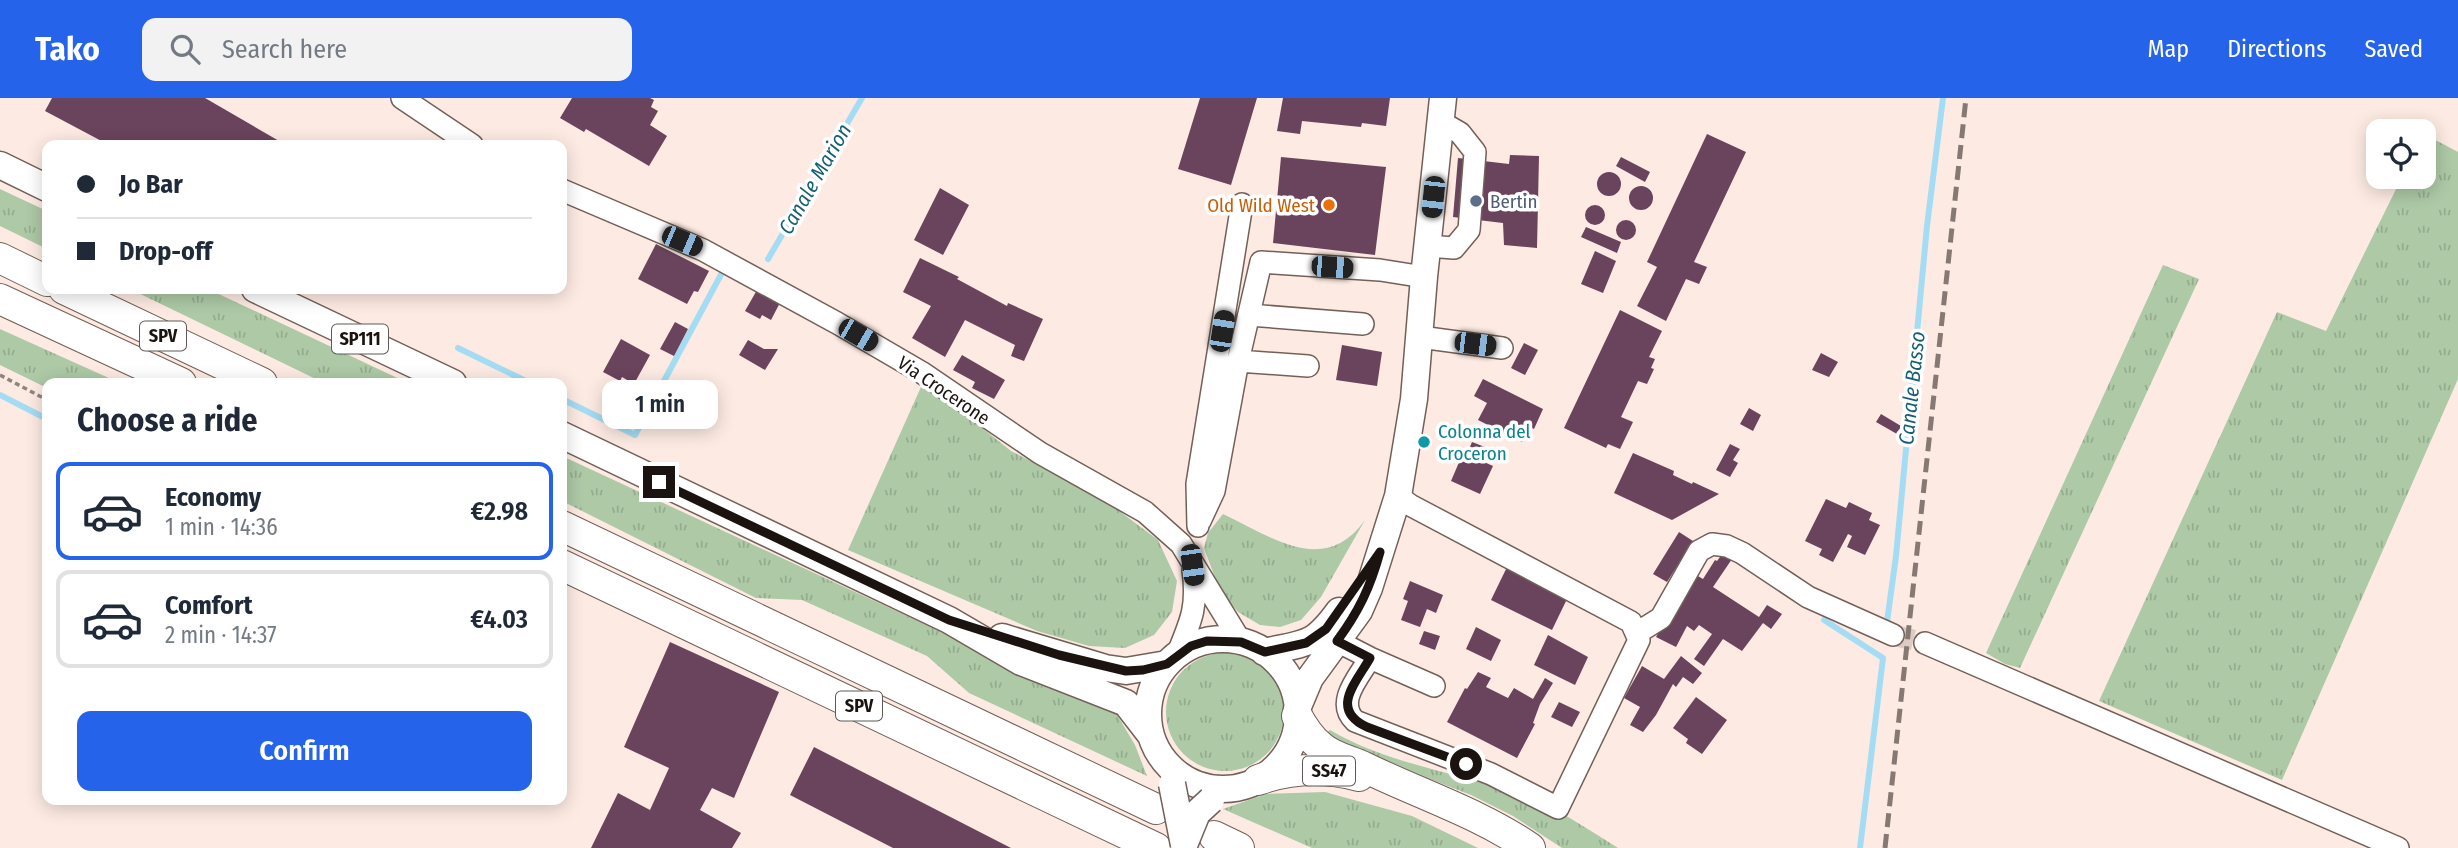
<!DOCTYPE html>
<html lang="en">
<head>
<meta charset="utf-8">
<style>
  body { margin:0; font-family:"Fira Sans Condensed",sans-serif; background:#f2f2f3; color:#1f2937; height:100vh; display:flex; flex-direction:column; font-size:26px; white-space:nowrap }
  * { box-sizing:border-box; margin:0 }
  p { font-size:23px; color:#747a83 }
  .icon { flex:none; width:38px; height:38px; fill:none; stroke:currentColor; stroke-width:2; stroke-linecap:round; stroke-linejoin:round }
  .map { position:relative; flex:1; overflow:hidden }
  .panel { position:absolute; left:42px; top:280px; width:525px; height:427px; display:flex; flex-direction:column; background:#fff; border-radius:14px; box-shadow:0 4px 18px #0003 }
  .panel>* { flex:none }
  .hud { position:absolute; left:42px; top:42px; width:525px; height:154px; border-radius:14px; box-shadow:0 4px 18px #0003; display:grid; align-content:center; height:154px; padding:0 35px; background:#fff }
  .fabs { position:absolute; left:2366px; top:21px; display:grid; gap:14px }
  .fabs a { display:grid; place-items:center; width:70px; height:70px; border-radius:14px; background:#fff; box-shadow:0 4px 18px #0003; font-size:35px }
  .end { position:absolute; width:32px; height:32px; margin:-16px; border:9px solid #1b1310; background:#fff; box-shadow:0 0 0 4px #fff }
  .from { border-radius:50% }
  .bubble { position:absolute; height:49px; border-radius:14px; background:#fff; box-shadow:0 4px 18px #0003; font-size:23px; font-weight:600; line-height:49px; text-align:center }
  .car { position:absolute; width:21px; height:42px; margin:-21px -10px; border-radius:9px; box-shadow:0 0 5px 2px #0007; background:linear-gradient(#222 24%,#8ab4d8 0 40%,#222 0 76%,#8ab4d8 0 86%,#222 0) }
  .hud b { display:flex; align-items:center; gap:24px; height:66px; font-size:26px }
  .hud b+b { border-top:2px solid #e0e1e3 }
  .hud i { width:18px; height:18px; background:#1f2937 }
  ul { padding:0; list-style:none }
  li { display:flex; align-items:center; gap:21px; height:98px; margin:0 14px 10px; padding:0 21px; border:4px solid #e0e1e3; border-radius:14px }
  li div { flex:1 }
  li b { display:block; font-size:26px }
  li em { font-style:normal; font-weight:600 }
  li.active { border-color:#2563eb }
  li>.icon { width:63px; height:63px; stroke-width:1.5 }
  h2 { padding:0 35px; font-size:32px; line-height:84px }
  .primary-button { display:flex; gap:14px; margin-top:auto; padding:14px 35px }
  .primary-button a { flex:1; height:80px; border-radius:14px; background:#2563eb; color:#fff; font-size:28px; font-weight:600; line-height:80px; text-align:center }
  header { display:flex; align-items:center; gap:42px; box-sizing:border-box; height:98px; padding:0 35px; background:#2563eb; color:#fff }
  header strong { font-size:33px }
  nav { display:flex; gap:38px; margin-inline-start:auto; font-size:24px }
  .search { width:490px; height:63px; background:#f2f2f3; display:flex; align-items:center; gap:18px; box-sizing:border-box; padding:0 24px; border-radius:14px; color:#747a83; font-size:26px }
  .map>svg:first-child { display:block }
  .grass { fill:url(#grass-tufts) }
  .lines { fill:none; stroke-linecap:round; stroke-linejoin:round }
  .stream { stroke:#a4ddf3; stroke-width:6 }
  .building { fill:#6a435d }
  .minor-tunnel { stroke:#dbcbc3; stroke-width:21; stroke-dasharray:21 10; stroke-linecap:butt }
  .minor-casing { stroke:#736058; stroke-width:24 }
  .major-casing { stroke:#736058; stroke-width:29 }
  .highway-casing { stroke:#736058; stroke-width:32 }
  .path { stroke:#91847e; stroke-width:3.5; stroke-dasharray:5 3.5; stroke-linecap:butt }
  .minor { stroke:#fff; stroke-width:21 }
  .major { stroke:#fff; stroke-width:26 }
  .highway { stroke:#fff; stroke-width:30 }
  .rail { stroke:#867974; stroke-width:5; stroke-dasharray:14 7; stroke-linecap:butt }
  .major-bridge-casing { stroke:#736058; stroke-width:29; stroke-linecap:butt }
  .major-bridge { stroke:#fff; stroke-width:26 }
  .route { stroke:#1b1310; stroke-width:9 }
  .service-dot { fill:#5c6f8a; stroke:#fff; stroke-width:2.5 }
  .food-dot { fill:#e8710a; stroke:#fff; stroke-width:2.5 }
  .culture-dot { fill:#0f9aa8; stroke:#fff; stroke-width:2.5 }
  .labels { text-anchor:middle; stroke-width:7; stroke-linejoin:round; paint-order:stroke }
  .shield { fill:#fff; stroke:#5f5a58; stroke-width:2 }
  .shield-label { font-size:18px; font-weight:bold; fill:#1b1310 }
  .service-label { font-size:19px; fill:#4e5e75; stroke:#fff; text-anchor:start }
  .food-label { font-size:19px; fill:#c56008; stroke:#fff; text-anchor:end }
  .street-label { font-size:19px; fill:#1b1310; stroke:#fff }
  .culture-label { font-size:19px; fill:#0d838f; stroke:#fff; text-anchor:start }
  .water-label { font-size:21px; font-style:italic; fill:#165e74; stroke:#fff }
</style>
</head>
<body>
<header>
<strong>Tako</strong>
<div class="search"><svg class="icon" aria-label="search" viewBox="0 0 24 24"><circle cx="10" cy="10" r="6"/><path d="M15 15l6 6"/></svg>Search here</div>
<nav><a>Map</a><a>Directions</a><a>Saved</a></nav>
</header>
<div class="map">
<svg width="2458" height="750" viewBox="0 0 2458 750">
  <defs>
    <pattern id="grass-tufts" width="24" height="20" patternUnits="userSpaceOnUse" patternTransform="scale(1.75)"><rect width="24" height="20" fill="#adc9a6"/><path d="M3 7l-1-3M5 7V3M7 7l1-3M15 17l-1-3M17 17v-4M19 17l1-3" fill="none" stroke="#94ac8e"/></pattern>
  </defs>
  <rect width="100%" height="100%" fill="#fdebe3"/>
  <path class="grass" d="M 2424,36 L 2458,54 L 2458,281 L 2282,682 L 2099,603 L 2277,214 L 2326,233 L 2402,79 L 2424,79 Z
    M 0,91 L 47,113 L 47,151 L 0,128 Z
    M 2163,167 L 2199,181 L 2020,570 L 2005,566 L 1986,555 Z
    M 130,191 L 208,191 L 408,285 L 324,285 Z
    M 0,231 L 120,285 L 47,285 L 47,290 L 0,267 Z
    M 925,280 L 958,302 L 976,325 L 1011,353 L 1102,400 L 1158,442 L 1177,483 L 1172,514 L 1154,537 L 1125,550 L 1089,548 L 1037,533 L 848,452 Z
    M 562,358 L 1116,615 L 1135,647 L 1147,678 L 969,595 L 927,558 L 802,502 L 756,500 L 562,403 Z
    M 1223,416 C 1272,439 1324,479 1365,422 L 1321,499 L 1301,522 L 1280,529 L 1260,527 L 1238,514 L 1220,493 L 1204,450 L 1208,435 Z
    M1166 614a59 59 0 1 1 118 0a59 59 0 1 1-118 0Z
    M 1330,632 C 1394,670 1475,676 1543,706 C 1569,718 1594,735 1618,750 L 1562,750 L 1513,718 L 1471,697 L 1345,648 L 1326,635 Z
    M 1325,694 L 1412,718 L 1478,750 L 1312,750 L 1223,711 L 1266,696 Z"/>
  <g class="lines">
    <path class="stream" d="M 768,161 L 862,0
      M 458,250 L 530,285
      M 0,297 L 47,321
      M 562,301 L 635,337 L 724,171
      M 1824,522 L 1883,560 L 1860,750
      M 1881,522 L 1887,524 L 1896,458 L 1927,128 L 1943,0"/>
  </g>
  <path class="building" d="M 52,0 L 205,0 L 286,47 L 109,47 L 45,13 Z
    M 572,0 L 650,0 L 654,2 L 651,9 L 658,13 L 650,27 L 667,38 L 649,68 L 586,31 L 584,34 L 560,20 Z
    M 1200,0 L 1257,0 L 1231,87 L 1178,71 Z
    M 1283,0 L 1390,0 L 1386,28 L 1362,25 L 1361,29 L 1302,23 L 1300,36 L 1277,33 Z
    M 1707,36 L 1746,54 L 1694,164 L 1707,169 L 1699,186 L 1686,181 L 1666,223 L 1637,208 L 1657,169 L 1647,164 Z
    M 1510,57 L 1539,58 L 1537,150 L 1504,147 L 1503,125 L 1453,119 L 1458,60 L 1509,66 Z
    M 1281,59 L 1386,69 L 1375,157 L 1273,145 Z
    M 1621,59 L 1650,74 L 1645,84 L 1616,68 Z
    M1597 86a12 12 0 1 1 24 0a12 12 0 1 1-24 0Z
    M1629 100a12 12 0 1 1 24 0a12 12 0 1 1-24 0Z
    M 940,90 L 969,107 L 943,157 L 914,142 Z
    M1585 117a10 10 0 1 1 20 0a10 10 0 1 1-20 0Z
    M1616 132a10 10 0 1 1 20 0a10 10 0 1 1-20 0Z
    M 1586,129 L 1621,144 L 1617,155 L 1581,139 Z
    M 656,146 L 709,173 L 698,194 L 694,193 L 687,206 L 638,181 Z
    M 1595,153 L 1616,163 L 1603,195 L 1581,186 Z
    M 920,160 L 959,179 L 957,181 L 1007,208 L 1008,205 L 1043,221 L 1024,263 L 1011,258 L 1015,247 L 965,222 L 945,259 L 912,240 L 931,208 L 903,194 Z
    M 761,185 L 784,197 L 771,222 L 762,217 L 760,221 L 745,213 Z
    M 1620,212 L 1662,233 L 1649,259 L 1655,261 L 1651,270 L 1654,271 L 1647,286 L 1638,283 L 1621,319 L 1633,324 L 1620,351 L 1608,346 L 1606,350 L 1564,330 Z
    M 675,224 L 688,231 L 674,258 L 660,251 Z
    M 621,241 L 650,257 L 634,286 L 622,279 L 620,283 L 603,274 Z
    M 748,242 L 764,251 L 778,251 L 765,272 L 739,257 Z
    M 1524,245 L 1538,252 L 1525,277 L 1511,270 Z
    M 1342,247 L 1382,254 L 1377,288 L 1336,282 Z
    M 1821,255 L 1838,264 L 1829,279 L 1812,272 Z
    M 962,257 L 1005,282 L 994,301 L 972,290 L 975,284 L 953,272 Z
    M 1483,281 L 1543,311 L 1534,331 L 1530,329 L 1522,344 L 1478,322 L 1487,305 L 1474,298 Z
    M 1749,310 L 1761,317 L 1753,333 L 1740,326 Z
    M 1881,316 L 1901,328 L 1897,336 L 1876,324 Z
    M 1472,344 L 1490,351 L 1484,364 L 1493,368 L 1480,396 L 1451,383 L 1463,355 L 1467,356 Z
    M 1730,346 L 1740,351 L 1733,362 L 1738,365 L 1730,379 L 1716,372 Z
    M 1633,355 L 1674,373 L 1673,377 L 1692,386 L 1693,384 L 1719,396 L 1672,422 L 1614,395 Z
    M 1826,401 L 1846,410 L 1849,404 L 1872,415 L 1869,422 L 1880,427 L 1865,457 L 1847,449 L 1852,438 L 1848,436 L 1833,464 L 1819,457 L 1822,451 L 1805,443 Z
    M 1679,434 L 1693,443 L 1667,484 L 1653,476 Z
    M 1723,455 L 1732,461 L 1713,489 L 1759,519 L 1767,507 L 1782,516 L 1771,531 L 1763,525 L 1742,553 L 1723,541 L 1704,568 L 1694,561 L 1712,536 L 1699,527 L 1694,533 L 1687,528 L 1676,549 L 1656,539 L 1691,474 L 1703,481 L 1715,462 L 1717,463 Z
    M 1508,467 L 1567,501 L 1552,532 L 1491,502 Z
    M 1410,483 L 1443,497 L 1436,515 L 1427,511 L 1420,529 L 1401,522 L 1408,503 L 1403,501 Z
    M 1476,529 L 1501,542 L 1491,563 L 1466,551 Z
    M 1424,533 L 1440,538 L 1435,552 L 1419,546 Z
    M 1548,537 L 1588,559 L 1575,587 L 1534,567 Z
    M 670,544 L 779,594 L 734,700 L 712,690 L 700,712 L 741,735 L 732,750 L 591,750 L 618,695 L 650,712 L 669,670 L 624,649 Z
    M 1681,558 L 1702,575 L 1693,586 L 1683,579 L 1676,589 L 1673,586 L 1656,617 L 1643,634 L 1630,627 L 1640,609 L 1624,600 L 1642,568 L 1664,581 Z
    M 1478,574 L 1491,580 L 1486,589 L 1508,600 L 1514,590 L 1533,601 L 1545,580 L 1553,585 L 1540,606 L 1533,625 L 1535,626 L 1517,660 L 1447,624 L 1465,590 L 1467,591 Z
    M 1696,599 L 1727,622 L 1702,656 L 1686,645 L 1688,641 L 1673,630 Z
    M 1559,604 L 1580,614 L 1572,629 L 1551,619 Z
    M 814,649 L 1011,750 L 893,750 L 790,697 Z"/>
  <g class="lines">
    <path class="minor-tunnel" d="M 1893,537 L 1925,545"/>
    <g class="minor-casing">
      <path id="minor" d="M 402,0 L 472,47
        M 562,92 L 703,152 L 837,225 L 921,274 L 1040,355 L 1145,414 L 1181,446 L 1241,544
        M 1427,148 L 1454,150 L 1469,132 L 1475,54 L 1460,35 L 1441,24
        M 1249,217 L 1363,226
        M 1420,239 L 1502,250
        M 1308,268 L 1238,263 L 1261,164 L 1380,172 L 1424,179
        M 1200,423 L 1214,393 L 1238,263
        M 1198,428 L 1197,386 L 1242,106
        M 1637,535 L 1661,520 L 1699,453 L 1712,446 L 1727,448 L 1742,455 L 1808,499 L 1893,537
        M 1337,543 L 1370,560 L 1434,588
        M 1925,545 L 2398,750
        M 1177,557 C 1191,523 1198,509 1193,472
        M 1370,560 C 1359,579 1335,604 1355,623 L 1491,676 L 1558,710 L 1639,542 L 1631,524 L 1410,407 L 1398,398"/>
    </g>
    <g class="major-casing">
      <path id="major" d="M 0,67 L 47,90
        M 255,191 L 453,285
        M 562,337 L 949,522 L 1021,564 L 1126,605 L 1150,636
        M 1002,539 L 1105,570 L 1126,573 L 1167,566
        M1148 616a75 75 0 1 1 150 0a75 75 0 1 1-150 0Z
        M 1264,554 C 1305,545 1313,549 1339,513
        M 1297,611 L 1310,580 L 1359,513 L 1369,490 L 1398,398 L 1414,301 L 1424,179 L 1443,0"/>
    </g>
    <g class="highway-casing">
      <path id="highway" d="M 0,160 L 47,183
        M 64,191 L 262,285
        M 0,201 L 181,285
        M 562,428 L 1156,711
        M 562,467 L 1156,750
        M 1297,618 C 1303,629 1310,640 1320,648 C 1332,659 1349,662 1364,669 C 1419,696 1479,715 1530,750
        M 1258,682 C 1291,670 1325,669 1359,678
        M 1214,738 L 1239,750"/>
    </g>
    <path class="path" d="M 0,277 L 47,302"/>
    <use href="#minor" class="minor"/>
    <use href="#major" class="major"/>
    <use href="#highway" class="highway"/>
    <path class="rail" d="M 1885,750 L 1966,0"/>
    <g class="major-bridge-casing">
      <path id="major-bridge" d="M 1172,686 L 1184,747
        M 1184,747 L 1197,715 L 1211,702"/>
    </g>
    <use href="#major-bridge" class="major-bridge"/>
  </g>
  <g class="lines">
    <path class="route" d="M 659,384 L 949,522 L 1059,557 L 1126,573 L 1143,572 L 1167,566 L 1191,548 L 1207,543 L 1241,544 L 1265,554 L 1306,545 L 1326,531 L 1380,454 C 1370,490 1359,513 1337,543 L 1370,560 C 1356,585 1329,611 1367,629 L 1466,666"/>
  </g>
  <circle class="service-dot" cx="1476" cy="103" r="7"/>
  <circle class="food-dot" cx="1329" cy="107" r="7"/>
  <circle class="culture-dot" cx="1424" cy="344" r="7"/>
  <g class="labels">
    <g class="shield">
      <rect x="140" y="223.5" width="46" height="29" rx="5"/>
      <rect x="332" y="226.5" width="56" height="29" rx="5"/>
      <rect x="836" y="593.5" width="46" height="29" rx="5"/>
      <rect x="1303" y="658.5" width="52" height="29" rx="5"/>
    </g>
    <g class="shield-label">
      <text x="163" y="244">SPV</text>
      <text x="360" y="247">SP111</text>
      <text x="859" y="614">SPV</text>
      <text x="1329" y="679">SS47</text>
    </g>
    <g class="service-label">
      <text x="1490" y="110">Bertin</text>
    </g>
    <g class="food-label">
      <text x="1315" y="114">Old Wild West</text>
    </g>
    <g class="street-label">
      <text transform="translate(944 292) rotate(34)" y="7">Via Crocerone</text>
    </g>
    <g class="culture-label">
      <text x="1438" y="340">Colonna del<tspan x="1438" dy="22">Croceron</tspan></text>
    </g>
    <g class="water-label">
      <text transform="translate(815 81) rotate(-60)" y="7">Canale Marion</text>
      <text transform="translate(1912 290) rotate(-84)" y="7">Canale Basso</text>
    </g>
  </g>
</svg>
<div class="fabs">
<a><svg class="icon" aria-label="locate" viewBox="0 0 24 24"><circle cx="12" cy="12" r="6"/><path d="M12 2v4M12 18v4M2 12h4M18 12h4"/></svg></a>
</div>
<i class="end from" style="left:1466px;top:666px"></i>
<i class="end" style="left:659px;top:384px"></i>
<div class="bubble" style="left:602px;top:282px;width:116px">1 min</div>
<i class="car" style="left:1433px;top:99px;rotate:186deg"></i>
<i class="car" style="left:682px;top:143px;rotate:113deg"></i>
<i class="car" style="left:1332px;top:169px;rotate:94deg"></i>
<i class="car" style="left:1222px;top:233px;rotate:9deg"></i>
<i class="car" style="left:858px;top:237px;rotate:120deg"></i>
<i class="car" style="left:1475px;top:246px;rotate:97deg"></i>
<i class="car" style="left:1192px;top:467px;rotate:172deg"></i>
<div class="hud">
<b><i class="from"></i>Jo Bar</b>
<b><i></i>Drop-off</b>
</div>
<section class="panel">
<h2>Choose a ride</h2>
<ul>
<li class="active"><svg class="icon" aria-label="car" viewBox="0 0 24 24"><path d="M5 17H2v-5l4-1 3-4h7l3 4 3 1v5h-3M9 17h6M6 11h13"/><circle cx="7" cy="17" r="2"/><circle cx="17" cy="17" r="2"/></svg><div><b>Economy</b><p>1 min · 14:36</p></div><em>€2.98</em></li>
<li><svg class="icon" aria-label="car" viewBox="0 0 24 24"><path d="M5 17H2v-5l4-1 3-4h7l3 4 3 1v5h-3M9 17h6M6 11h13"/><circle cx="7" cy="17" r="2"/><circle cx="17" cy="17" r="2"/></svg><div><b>Comfort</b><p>2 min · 14:37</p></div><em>€4.03</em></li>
</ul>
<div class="primary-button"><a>Confirm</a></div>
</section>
</div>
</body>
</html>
